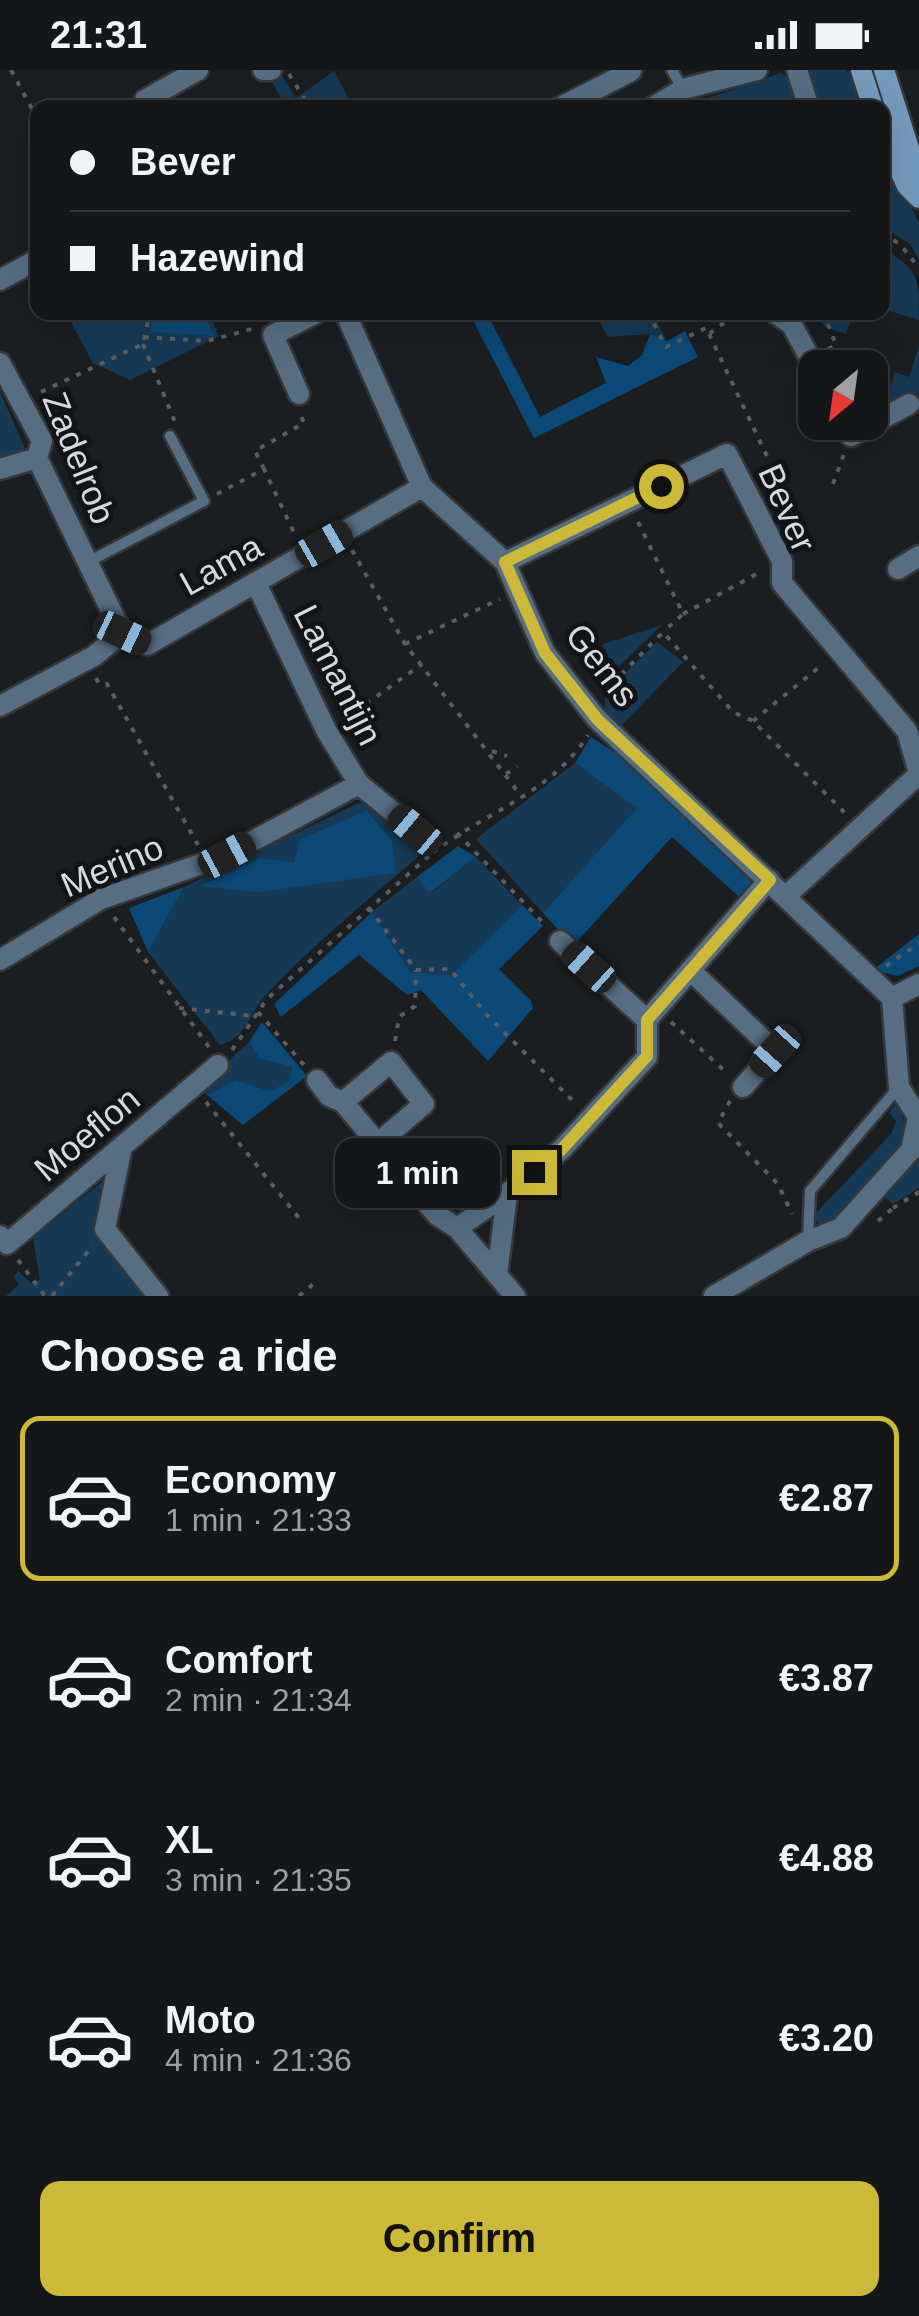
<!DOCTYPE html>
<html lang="en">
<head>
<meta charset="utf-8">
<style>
  body { margin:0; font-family:Arial,sans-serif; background:#212325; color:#f1f3f6; height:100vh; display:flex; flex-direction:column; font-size:38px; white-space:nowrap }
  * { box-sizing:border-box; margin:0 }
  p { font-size:32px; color:#9d9fa2 }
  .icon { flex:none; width:55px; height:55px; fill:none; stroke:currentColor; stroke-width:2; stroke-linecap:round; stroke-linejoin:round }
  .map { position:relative; height:1226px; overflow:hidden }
  .drawer { display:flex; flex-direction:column; background:#141618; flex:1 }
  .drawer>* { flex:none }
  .top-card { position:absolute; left:30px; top:30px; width:860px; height:220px; border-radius:20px; box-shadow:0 10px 40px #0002,0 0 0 2px #333537; display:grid; align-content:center; height:220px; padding:0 40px; background:#141618 }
  .needle { width:65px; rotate:209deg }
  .controls { position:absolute; left:798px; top:280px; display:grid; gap:20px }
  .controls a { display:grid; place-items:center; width:90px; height:90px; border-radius:20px; background:#141618; box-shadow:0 10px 40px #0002,0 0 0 2px #333537; font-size:50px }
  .end { position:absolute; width:45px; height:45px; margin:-22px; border:12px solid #ccb939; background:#111; box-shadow:0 0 0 5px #111 }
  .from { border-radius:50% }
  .bubble { position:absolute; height:70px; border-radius:20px; background:#141618; box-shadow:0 10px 40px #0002,0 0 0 2px #333537; font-size:32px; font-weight:800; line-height:70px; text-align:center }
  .car { position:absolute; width:30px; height:60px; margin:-30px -15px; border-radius:12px; box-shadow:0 0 8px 2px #0007; background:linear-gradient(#222 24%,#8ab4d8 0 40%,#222 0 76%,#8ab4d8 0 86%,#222 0) }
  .top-card b { display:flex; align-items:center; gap:35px; height:95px; font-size:38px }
  .top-card b+b { border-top:2px solid #333537 }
  .top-card i { width:25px; height:25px; background:#f1f3f6 }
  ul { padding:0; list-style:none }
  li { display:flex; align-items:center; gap:30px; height:165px; margin:0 20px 15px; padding:0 20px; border:5px solid transparent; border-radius:20px }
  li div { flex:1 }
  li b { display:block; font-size:38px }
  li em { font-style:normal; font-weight:800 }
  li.selected { border-color:#ccb939 }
  li>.icon { width:90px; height:90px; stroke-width:1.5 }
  h2 { padding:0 40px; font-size:45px; line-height:120px }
  .cta { display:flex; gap:20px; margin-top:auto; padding:20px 40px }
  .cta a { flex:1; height:115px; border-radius:20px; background:#ccb939; color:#111; font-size:40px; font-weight:800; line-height:115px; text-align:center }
  .status { display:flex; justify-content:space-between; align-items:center; height:70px; padding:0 50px; background:#141618; direction:ltr }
  .status svg { height:28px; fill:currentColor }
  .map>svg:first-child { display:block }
  .green { fill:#163956 }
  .forest { fill:#0c4976 }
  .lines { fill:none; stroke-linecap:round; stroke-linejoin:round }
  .lane-casing { stroke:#35383a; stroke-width:15 }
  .street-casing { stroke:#35383a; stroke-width:25 }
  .secondary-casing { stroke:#35383a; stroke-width:25 }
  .path { stroke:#5b5e60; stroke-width:4; stroke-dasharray:5 8; stroke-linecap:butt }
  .lane { stroke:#566d82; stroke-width:10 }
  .street { stroke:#566d82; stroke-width:20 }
  .secondary { stroke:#759abc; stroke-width:20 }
  .route { stroke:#ccb939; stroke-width:12 }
  .labels { text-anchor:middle; stroke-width:10; stroke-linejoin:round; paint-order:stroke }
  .street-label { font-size:35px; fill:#d7d9da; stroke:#121417 }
</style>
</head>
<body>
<div class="status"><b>21:31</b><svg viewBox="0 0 49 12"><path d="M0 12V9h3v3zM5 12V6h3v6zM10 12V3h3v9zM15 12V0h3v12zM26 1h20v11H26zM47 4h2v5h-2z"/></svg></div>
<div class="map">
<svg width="919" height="1226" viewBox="0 0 919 1226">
  <rect width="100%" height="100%" fill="#1b1e20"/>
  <path class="green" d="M 811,0 L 846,0 L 857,12 L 868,37 L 816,37 L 807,9 Z
    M 334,1 L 353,37 L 286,37 L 269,6 L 281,4 L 296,28 Z
    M 781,3 L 792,10 L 802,37 L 726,34 L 695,38 L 694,33 Z
    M 882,71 L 919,154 L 919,189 L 910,174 L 883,157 Z
    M 882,177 C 919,202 919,205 919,250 L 883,239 Z
    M 66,243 L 208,243 L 219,266 L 130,310 L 93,293 Z
    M 595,243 L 652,243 L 667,271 L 650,264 L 608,267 Z
    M 816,243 L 871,243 L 868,252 L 852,247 L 846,264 L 825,257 Z
    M 919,276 L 919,323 L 870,349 L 870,311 L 890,317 L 895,302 L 909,307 Z
    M 0,322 L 26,381 L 0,389 Z
    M 662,555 L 605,610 L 595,595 L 603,574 Z
    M 657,572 L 683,592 L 619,658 L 604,644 L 606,622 Z
    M 575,693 L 638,738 L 543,843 L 476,769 Z
    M 369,728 L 406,766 L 425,771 L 426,780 C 374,825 314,873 265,926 C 248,944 247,968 220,975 L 148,882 L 184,817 Z
    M 476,787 L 522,835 L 453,905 L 410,902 L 372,842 L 417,807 L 431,823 Z
    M 249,972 L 260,989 L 292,997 L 289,1011 L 270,1021 L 235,1010 L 207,1025 L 201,1016 Z
    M 897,1032 L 906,1058 L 900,1080 L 838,1152 L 822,1157 L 813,1146 L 891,1064 L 896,1051 L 889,1043 Z
    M 919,1087 L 919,1118 L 893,1134 L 883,1126 Z
    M 109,1106 L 108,1149 L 165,1226 L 6,1226 L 19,1215 L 14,1207 L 18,1201 L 32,1214 L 40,1209 L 33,1168 Z"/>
  <path class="forest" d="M 153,243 L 203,243 L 214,266 L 150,262 Z
    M 469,243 L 487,243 L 540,347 L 606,313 L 596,287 L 628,296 L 642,285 L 650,264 L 667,271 L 685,261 L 698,287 L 534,368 Z
    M 591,667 L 620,686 L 750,804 L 754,812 L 744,831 L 672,767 L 573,876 L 543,843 L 637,738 L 575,693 Z
    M 367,741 L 392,771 L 396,803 L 259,822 L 201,816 L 260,788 L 294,793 L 300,769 Z
    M 458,776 L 476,787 L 430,823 L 417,807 Z
    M 184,817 L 148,882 L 129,838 Z
    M 522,835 L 543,856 L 499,899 L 531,931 L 533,938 L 488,991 L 421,920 L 407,925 L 359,885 L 281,947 L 274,934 L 372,842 L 410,902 L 452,905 Z
    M 919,864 L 919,896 L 898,906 L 873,900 Z
    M 262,952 L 307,1006 L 243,1055 L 207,1025 L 235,1010 L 270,1021 L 289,1011 L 292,997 L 260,989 L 249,972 Z"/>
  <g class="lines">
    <g class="lane-casing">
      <path id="lane" d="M 672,0 L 682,18
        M 88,492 L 204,431 L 170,366
        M 808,1171 L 810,1121 L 898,1018"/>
    </g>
    <g class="street-casing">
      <path id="street" d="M 263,0 L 271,0
        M 797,0 L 809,38
        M 145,38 L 145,30 L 198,0
        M 559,38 L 631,1
        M 652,38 L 683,19 L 757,0
        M 0,210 L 38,189
        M 345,242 L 422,417 L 505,492 L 545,583 L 597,649 L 892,928
        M 774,242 L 792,255 L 815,298
        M 0,293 L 42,371 L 37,388 L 122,563
        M 299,324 L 273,265 L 318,242
        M 844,352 L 851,366 L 909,334
        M 0,399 L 37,388
        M 505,492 L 727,384 L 782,491 L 782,513 L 907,661 L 919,703
        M 898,499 L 919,486
        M 256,513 L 326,660 L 359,714 L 415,760
        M 122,563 L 147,575 L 422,417
        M 0,636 L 94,586 L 122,563
        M 786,826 L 919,704
        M 560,871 L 647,950
        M 0,890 L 101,829 L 227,785 L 359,714
        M 690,900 L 775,981 L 743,1017
        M 317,1010 L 329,1026 L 343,1032 L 437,1145 L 457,1158 L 515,1226
        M 343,1032 L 391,992 L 424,1034 L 378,1073
        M 122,1077 L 105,1159 L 158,1226
        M 457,1158 L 507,1124 L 562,1079 L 647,987 L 647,950 L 769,810
        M 0,1166 L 7,1174 L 218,995
        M 497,1205 L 507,1124
        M 714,1226 L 808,1171 L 841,1158 L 911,1080 L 918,1047 L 899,1017 L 892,928 L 919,914"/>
    </g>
    <g class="secondary-casing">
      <path id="secondary" d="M 861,0 L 873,38
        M 884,0 L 919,110
        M 882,61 L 907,116 L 919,128"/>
    </g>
    <path class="path" d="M 11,0 L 38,50
      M 289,4 L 310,38
      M 882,164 L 900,174 L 919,198
      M 648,242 L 666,277 L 706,258 L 709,264 L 739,242
      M 823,242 L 836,275
      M 709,264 L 773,399 L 770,407
      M 144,267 L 207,271 L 252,259
      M 143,274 L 175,352
      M 828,279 L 836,275 L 849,298
      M 41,322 L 143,274 L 150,242
      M 264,399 L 255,381 L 304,353 L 301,346
      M 761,404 L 770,407 L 792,444
      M 833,414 L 844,384
      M 217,424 L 264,399 L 295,465
      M 638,452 L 683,544 L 663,562
      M 792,466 L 801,459
      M 352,480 L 405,574 L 522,727
      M 683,544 L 762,501
      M 405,574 L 500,529
      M 96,608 L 99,614 L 107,614 L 198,775
      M 603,623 L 663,562 L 733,642 L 753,651 L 845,743
      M 345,649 L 422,594
      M 753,651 L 823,594
      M 492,681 L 507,686
      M 506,704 L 517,696
      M 457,763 L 547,857
      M 425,777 L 430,785 C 484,742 550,725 588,665
      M 369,838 L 416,900 L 450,899 L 487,945 L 576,1034
      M 114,847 L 209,977
      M 886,896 L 919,873
      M 179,938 L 254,946
      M 258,942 L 304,995
      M 671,952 L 727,1003
      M 395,971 L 399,947 L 415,936 L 416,900
      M 232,980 L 267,929 L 430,785
      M 730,1031 L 718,1053 L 778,1114 L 792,1144
      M 206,1032 L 303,1153
      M 893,1138 L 919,1122
      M 878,1151 L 893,1138
      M 18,1190 L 45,1226
      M 52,1226 L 93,1175
      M 299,1226 L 318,1210"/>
    <use href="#lane" class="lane"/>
    <use href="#street" class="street"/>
    <use href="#secondary" class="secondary"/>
  </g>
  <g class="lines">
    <path class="route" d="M 534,1102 L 562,1079 L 647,986 L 647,950 L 770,810 L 598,650 L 545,583 L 505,492 L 661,416"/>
  </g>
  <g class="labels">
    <g class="street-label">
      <text transform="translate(79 388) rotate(68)" y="12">Zadelrob</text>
      <text transform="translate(787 438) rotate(66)" y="12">Bever</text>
      <text transform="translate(221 495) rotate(-29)" y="12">Lama</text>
      <text transform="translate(602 595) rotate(52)" y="12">Gems</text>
      <text transform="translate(338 605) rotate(63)" y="12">Lamantijn</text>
      <text transform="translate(112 796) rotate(-23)" y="12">Merino</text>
      <text transform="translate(87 1064) rotate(-40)" y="12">Moeflon</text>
    </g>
  </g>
</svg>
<div class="controls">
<a><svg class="needle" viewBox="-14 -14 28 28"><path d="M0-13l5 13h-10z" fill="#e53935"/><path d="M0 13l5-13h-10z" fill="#9d9fa2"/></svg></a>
</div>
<i class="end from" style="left:661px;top:416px"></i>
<i class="end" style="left:534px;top:1102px"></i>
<div class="bubble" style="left:335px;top:1068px;width:165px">1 min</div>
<i class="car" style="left:324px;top:474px;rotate:60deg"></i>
<i class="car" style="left:122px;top:563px;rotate:115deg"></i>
<i class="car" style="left:415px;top:760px;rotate:310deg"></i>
<i class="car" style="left:227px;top:785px;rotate:62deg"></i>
<i class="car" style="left:589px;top:897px;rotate:312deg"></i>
<i class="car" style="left:775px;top:981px;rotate:222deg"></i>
<div class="top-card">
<b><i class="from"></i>Bever</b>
<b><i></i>Hazewind</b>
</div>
</div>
<section class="drawer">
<h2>Choose a ride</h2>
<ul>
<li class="selected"><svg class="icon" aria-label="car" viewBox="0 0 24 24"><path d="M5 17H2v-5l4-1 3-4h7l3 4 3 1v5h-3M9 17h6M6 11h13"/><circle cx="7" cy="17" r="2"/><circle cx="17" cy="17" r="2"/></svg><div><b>Economy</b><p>1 min · 21:33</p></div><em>€2.87</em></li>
<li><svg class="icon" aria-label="car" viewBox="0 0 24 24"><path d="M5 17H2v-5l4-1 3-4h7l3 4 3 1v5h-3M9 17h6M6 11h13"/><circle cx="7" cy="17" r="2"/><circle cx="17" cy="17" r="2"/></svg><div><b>Comfort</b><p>2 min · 21:34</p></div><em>€3.87</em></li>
<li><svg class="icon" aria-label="car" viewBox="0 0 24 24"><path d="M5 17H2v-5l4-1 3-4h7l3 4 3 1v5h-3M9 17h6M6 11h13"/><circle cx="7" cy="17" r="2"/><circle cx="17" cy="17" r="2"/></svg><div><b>XL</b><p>3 min · 21:35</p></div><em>€4.88</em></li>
<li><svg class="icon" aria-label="car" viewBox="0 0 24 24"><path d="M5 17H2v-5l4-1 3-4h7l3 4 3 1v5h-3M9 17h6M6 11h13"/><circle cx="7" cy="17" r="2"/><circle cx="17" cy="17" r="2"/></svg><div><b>Moto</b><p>4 min · 21:36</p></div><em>€3.20</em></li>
</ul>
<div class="cta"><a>Confirm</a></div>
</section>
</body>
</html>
